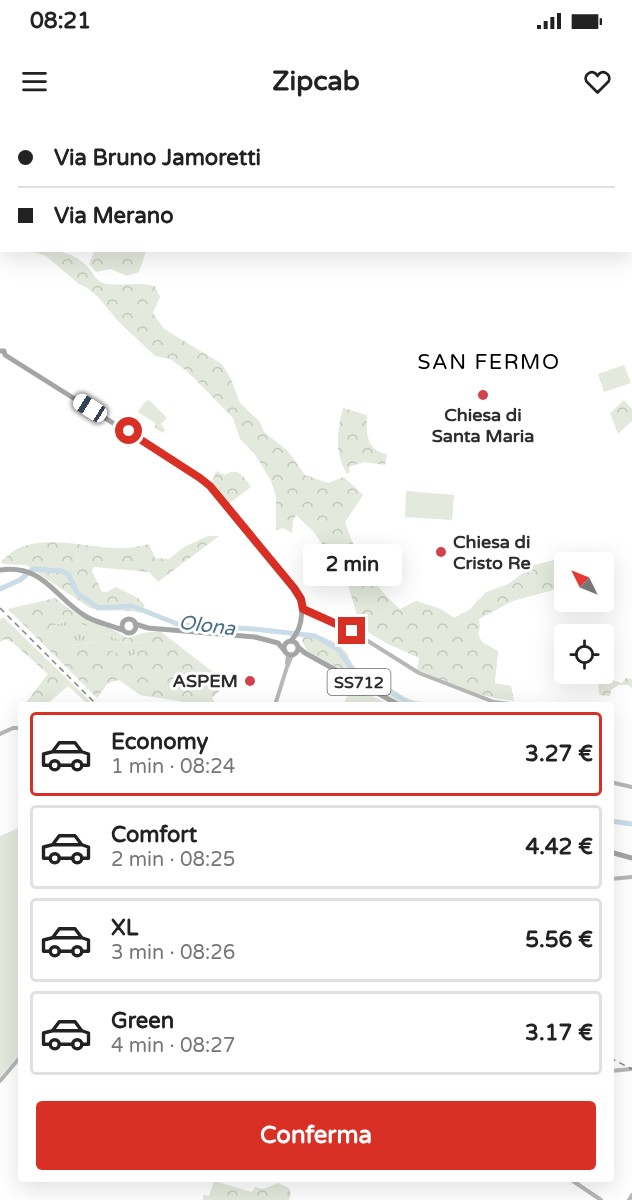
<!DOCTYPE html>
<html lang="it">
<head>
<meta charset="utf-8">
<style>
  body { margin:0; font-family:"Varela Round",sans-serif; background:#f6f6f6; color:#222; height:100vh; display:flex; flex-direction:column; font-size:22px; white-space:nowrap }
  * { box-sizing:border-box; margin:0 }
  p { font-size:20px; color:#767676 }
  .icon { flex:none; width:33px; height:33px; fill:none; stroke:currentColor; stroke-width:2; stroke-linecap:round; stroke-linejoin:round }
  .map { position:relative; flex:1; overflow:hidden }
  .details { position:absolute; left:18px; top:582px; width:596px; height:480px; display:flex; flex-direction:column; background:#fff; border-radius:6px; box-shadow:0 6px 24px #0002 }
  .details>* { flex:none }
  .hud { position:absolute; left:0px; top:0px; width:633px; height:132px; box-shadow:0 6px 24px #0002; display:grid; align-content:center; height:132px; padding:0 18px; background:#fff }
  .needle { width:39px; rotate:313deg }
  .buttons { position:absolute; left:554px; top:432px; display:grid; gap:12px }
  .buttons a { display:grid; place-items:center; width:60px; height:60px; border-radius:6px; background:#fff; box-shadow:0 6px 24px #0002; font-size:30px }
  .end { position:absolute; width:27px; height:27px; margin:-14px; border:8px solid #d93025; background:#fff; box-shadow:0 0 0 3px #fff }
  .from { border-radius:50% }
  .bubble { position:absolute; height:42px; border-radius:6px; background:#fff; box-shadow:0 6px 24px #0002; font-size:20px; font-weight:700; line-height:42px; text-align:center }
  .car { position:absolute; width:18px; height:36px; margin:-18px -9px; border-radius:8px; box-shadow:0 0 4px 2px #0007; background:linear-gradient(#fff 24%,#345 0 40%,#fff 0 76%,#345 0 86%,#fff 0) }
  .hud b { display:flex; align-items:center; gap:21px; height:57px; font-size:22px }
  .hud b+b { border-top:2px solid #e0e0e0 }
  .hud i { width:15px; height:15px; background:#222 }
  ul { padding:10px 0 0; list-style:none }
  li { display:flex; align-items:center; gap:18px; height:84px; margin:0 12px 9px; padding:0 6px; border:3px solid #e0e0e0; border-radius:6px }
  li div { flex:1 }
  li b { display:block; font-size:22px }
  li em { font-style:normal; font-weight:700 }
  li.on { border-color:#d93025 }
  li>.icon { width:54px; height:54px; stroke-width:1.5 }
  .primary-button { display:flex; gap:12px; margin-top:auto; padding:12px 18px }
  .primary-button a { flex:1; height:69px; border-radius:6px; background:#d93025; color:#fff; font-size:24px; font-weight:700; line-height:69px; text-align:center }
  .status { display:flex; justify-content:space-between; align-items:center; height:42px; padding:0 30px; background:#fff; direction:ltr }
  .status svg { height:16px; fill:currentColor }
  header { display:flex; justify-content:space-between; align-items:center; height:78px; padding:0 18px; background:#fff; font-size:27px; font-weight:700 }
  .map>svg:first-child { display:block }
  .grass { fill:url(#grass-tufts) }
  .forest { fill:url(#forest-crowns); fill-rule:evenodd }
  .pitch { fill:#e3e9dc }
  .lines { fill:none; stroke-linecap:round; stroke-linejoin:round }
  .river { stroke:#cadce7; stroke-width:5 }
  .secondary { stroke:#b7b7b7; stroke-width:4 }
  .primary { stroke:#a5a5a5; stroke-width:5 }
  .rail { stroke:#828282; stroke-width:1.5; stroke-dasharray:6 4.5; stroke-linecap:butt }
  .route { stroke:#d93025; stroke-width:8 }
  .poi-dot { fill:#d1424f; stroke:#fff; stroke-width:2 }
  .labels { text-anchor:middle; stroke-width:6; stroke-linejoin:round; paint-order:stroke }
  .shield { fill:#fff; stroke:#6c6c6c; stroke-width:1.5 }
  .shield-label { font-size:16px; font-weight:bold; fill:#2d2d2d }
  .poi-label { font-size:18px; font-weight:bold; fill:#2d2d2d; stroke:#fff }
  .water-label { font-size:20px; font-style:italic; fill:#456e86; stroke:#fff }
  .quarter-label { font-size:21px; letter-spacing:1.5px; fill:#000; stroke:#fff }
</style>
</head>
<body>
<div class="status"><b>08:21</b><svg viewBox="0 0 49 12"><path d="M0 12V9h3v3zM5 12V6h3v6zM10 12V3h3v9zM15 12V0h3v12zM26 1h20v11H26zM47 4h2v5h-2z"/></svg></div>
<header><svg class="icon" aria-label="menu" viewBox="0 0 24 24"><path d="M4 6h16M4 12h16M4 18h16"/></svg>Zipcab<svg class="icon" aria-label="heart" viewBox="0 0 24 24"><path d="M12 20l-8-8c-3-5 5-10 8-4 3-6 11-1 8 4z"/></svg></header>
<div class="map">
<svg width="632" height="1080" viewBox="0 0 632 1080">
  <defs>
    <pattern id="grass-tufts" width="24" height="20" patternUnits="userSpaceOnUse" patternTransform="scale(1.5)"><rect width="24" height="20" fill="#e3e9dc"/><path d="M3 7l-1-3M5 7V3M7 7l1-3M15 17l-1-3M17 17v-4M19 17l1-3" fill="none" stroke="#c3c8bd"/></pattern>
    <pattern id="forest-crowns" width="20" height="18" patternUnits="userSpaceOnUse" patternTransform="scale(1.5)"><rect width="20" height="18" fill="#e3e9dc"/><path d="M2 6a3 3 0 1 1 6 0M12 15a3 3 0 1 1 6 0" fill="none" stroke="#c3c8bd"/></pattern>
  </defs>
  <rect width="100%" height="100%" fill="#fff"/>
  <path class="grass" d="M 149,280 L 167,298 L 161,304 L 165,310 L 163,313 L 155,308 L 155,303 L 138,292 L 144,283 Z
    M 68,501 L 79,503 L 122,521 L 143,523 L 136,534 L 127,539 C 116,531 105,529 94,522 L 63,527 L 50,511 L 55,505 Z"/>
  <path class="forest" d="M 95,130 L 146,130 L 146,131 L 139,152 L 127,156 L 111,149 L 96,152 L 89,144 Z
    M 31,131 C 54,131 69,129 87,146 C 93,152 95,160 103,163 C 118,167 137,161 155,166 L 160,177 L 153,193 L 164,209 L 222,244 L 231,259 L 240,283 L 260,302 L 264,312 L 288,331 L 305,355 L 328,363 L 344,357 L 363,375 L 345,402 C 356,436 373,466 400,489 L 416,481 L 441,489 L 454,498 L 469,490 L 486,472 L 508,464 L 534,445 L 563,438 L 575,442 L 564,442 L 564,467 L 513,481 L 479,499 L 480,507 L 478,514 L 482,522 L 498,531 L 495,563 L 511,566 L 514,581 C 480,578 449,563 417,550 L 419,538 L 388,524 L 361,508 L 346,459 L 313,411 L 296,395 L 293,401 L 292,413 L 283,408 L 276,410 L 276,376 L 271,361 L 254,333 L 240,319 L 233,298 L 188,252 L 170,239 L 155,236 L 119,202 L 97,176 L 86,167 L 79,164 L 46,136 Z
    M 624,280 L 632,289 L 632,301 L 618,314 L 610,293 Z
    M 343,288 L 367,295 C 366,312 366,331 387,334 L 385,345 L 364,342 L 349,347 L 350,352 L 347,354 C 334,331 337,312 343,288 Z
    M 216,351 L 225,355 C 238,346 244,357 251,367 L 227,385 L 211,365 Z
    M 208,416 L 219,416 L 158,462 L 149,452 L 94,447 L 92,451 L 102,472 L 107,472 L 116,467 L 138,478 L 145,485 L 141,493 C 124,488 107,493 90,488 L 26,445 L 3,444 L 1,442 C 5,438 10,433 15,430 C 41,415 84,426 112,428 C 125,429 137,427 149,424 L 155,438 L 169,439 L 184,427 Z
    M 55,478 C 77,495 85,499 111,509 C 117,511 122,516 128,518 L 142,513 L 160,511 L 227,563 L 212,578 L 216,585 L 189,585 L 178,581 L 140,575 L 119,560 L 108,563 L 97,578 L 8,489 ZM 68,501 L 79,503 L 122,521 L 143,523 L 136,534 L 127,539 C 116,531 105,529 94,522 L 63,527 L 50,511 L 55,505 Z
    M 3,497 L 94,585 L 89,585 L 68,566 L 46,585 L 24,585 L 48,554 L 12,522 L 5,519 L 0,522 L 0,500 Z
    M 305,512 C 320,515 336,520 346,532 C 349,536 350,541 353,545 C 356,549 364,550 369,553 C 390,565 400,581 426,582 L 429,585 L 405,585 L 307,531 L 302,521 Z
    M 603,551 L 615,561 L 622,563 L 626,558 L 632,559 L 632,568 L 628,565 L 619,565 L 611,570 L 610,576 L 599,575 L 598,554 L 603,554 Z
    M 352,565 L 390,585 L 343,585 Z
    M 214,1061 L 252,1072 L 255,1067 L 263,1069 L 278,1063 L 289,1068 L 291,1074 L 289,1080 L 203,1080 L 203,1075 L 209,1076 Z"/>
  <path class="pitch" d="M 624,245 L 631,263 L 604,272 L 598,254 Z
    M 406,371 L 454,375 L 452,400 L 405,397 Z
    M 21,707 L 21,932 L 0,957 L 0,716 Z"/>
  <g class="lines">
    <path class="river" d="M 0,469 L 20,460 L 33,449 L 62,451 L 69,455 L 77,473 L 98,488 L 132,486 L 180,505 L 254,509 L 315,516 L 338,529 L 357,556 L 377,562 L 408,583 L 418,585
      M 610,701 L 632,704"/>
    <path class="secondary" d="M 303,489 L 352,511 L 419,553 L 494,582 L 519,585
      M 287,543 L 288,534
      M 275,585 L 287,547 L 292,535
      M 0,614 L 13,608 L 21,608
      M 610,662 L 632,667
      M 610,759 L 632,757
      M 610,951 L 632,949
      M 0,961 L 21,936
      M 570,1059 L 601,1080
      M 629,1080 L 632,1075"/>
    <path class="primary" d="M 0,231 L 4,231 L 5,235 L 121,308 L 128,312 L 129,318 L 135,316 L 133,311 L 128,312
      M 135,316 L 200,358 L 210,366 L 294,469 C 305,485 304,506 291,521
      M 0,450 C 45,444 54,478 87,497 C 98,503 111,505 122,510
      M122 506a7 7 0 1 1 14 0a7 7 0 1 1-14 0Z
      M 135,504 L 148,508 L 255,517 L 278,523 L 285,531
      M284 528a7 7 0 1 1 14 0a7 7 0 1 1-14 0Z
      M 298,527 L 305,533 L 399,585
      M 610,732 L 632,738"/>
    <path class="rail" d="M 0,488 L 97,585
      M 610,938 L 632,949"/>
  </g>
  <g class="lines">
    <path class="route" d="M 129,311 L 133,311 L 135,316 L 200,358 L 210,366 L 294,468 L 301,479 L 303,489 L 352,511"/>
  </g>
  <g class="poi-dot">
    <circle cx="483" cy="275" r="6"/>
    <circle cx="441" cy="432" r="6"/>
    <circle cx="250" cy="561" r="6"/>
  </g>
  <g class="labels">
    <rect class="shield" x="327.5" y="549" width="63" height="26" rx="4.5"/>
    <g class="shield-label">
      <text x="359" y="568">SS712</text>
    </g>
    <g class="poi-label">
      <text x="483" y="301">Chiesa di<tspan x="483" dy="21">Santa Maria</tspan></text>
      <text x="453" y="428" text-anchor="start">Chiesa di<tspan x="453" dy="21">Cristo Re</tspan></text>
      <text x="238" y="567" text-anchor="end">ASPEM</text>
    </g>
    <g class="water-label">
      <text transform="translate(207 505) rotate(7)" y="7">Olona</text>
    </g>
    <g class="quarter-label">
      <text x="489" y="249">SAN FERMO</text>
    </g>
  </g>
</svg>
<div class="buttons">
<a><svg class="needle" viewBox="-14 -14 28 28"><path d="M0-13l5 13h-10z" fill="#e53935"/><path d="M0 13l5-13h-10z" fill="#767676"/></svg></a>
<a><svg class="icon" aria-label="locate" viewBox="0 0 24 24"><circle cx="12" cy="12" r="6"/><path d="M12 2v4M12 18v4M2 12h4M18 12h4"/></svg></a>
</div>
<i class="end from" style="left:129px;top:311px"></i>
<i class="end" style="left:352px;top:511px"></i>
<div class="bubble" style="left:303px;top:424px;width:99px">2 min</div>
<i class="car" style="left:90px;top:288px;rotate:302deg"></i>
<div class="hud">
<b><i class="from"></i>Via Bruno Jamoretti</b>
<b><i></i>Via Merano</b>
</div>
<section class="details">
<ul>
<li class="on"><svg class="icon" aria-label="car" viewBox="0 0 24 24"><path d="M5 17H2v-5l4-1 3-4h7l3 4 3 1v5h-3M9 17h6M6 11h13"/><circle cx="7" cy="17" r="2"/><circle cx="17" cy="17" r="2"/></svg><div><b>Economy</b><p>1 min · 08:24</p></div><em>3.27 €</em></li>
<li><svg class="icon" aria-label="car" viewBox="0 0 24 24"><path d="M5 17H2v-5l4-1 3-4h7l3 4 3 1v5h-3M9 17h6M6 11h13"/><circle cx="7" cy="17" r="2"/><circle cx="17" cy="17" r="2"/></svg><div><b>Comfort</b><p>2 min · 08:25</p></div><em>4.42 €</em></li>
<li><svg class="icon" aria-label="car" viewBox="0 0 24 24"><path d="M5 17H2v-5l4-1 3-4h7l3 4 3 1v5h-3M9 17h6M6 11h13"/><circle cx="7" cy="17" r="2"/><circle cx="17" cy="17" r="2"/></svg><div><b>XL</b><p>3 min · 08:26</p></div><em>5.56 €</em></li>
<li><svg class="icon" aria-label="car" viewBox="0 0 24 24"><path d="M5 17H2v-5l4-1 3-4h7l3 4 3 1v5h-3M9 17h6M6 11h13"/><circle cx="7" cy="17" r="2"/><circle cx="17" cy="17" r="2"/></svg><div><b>Green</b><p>4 min · 08:27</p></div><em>3.17 €</em></li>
</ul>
<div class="primary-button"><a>Conferma</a></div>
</section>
</div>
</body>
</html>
